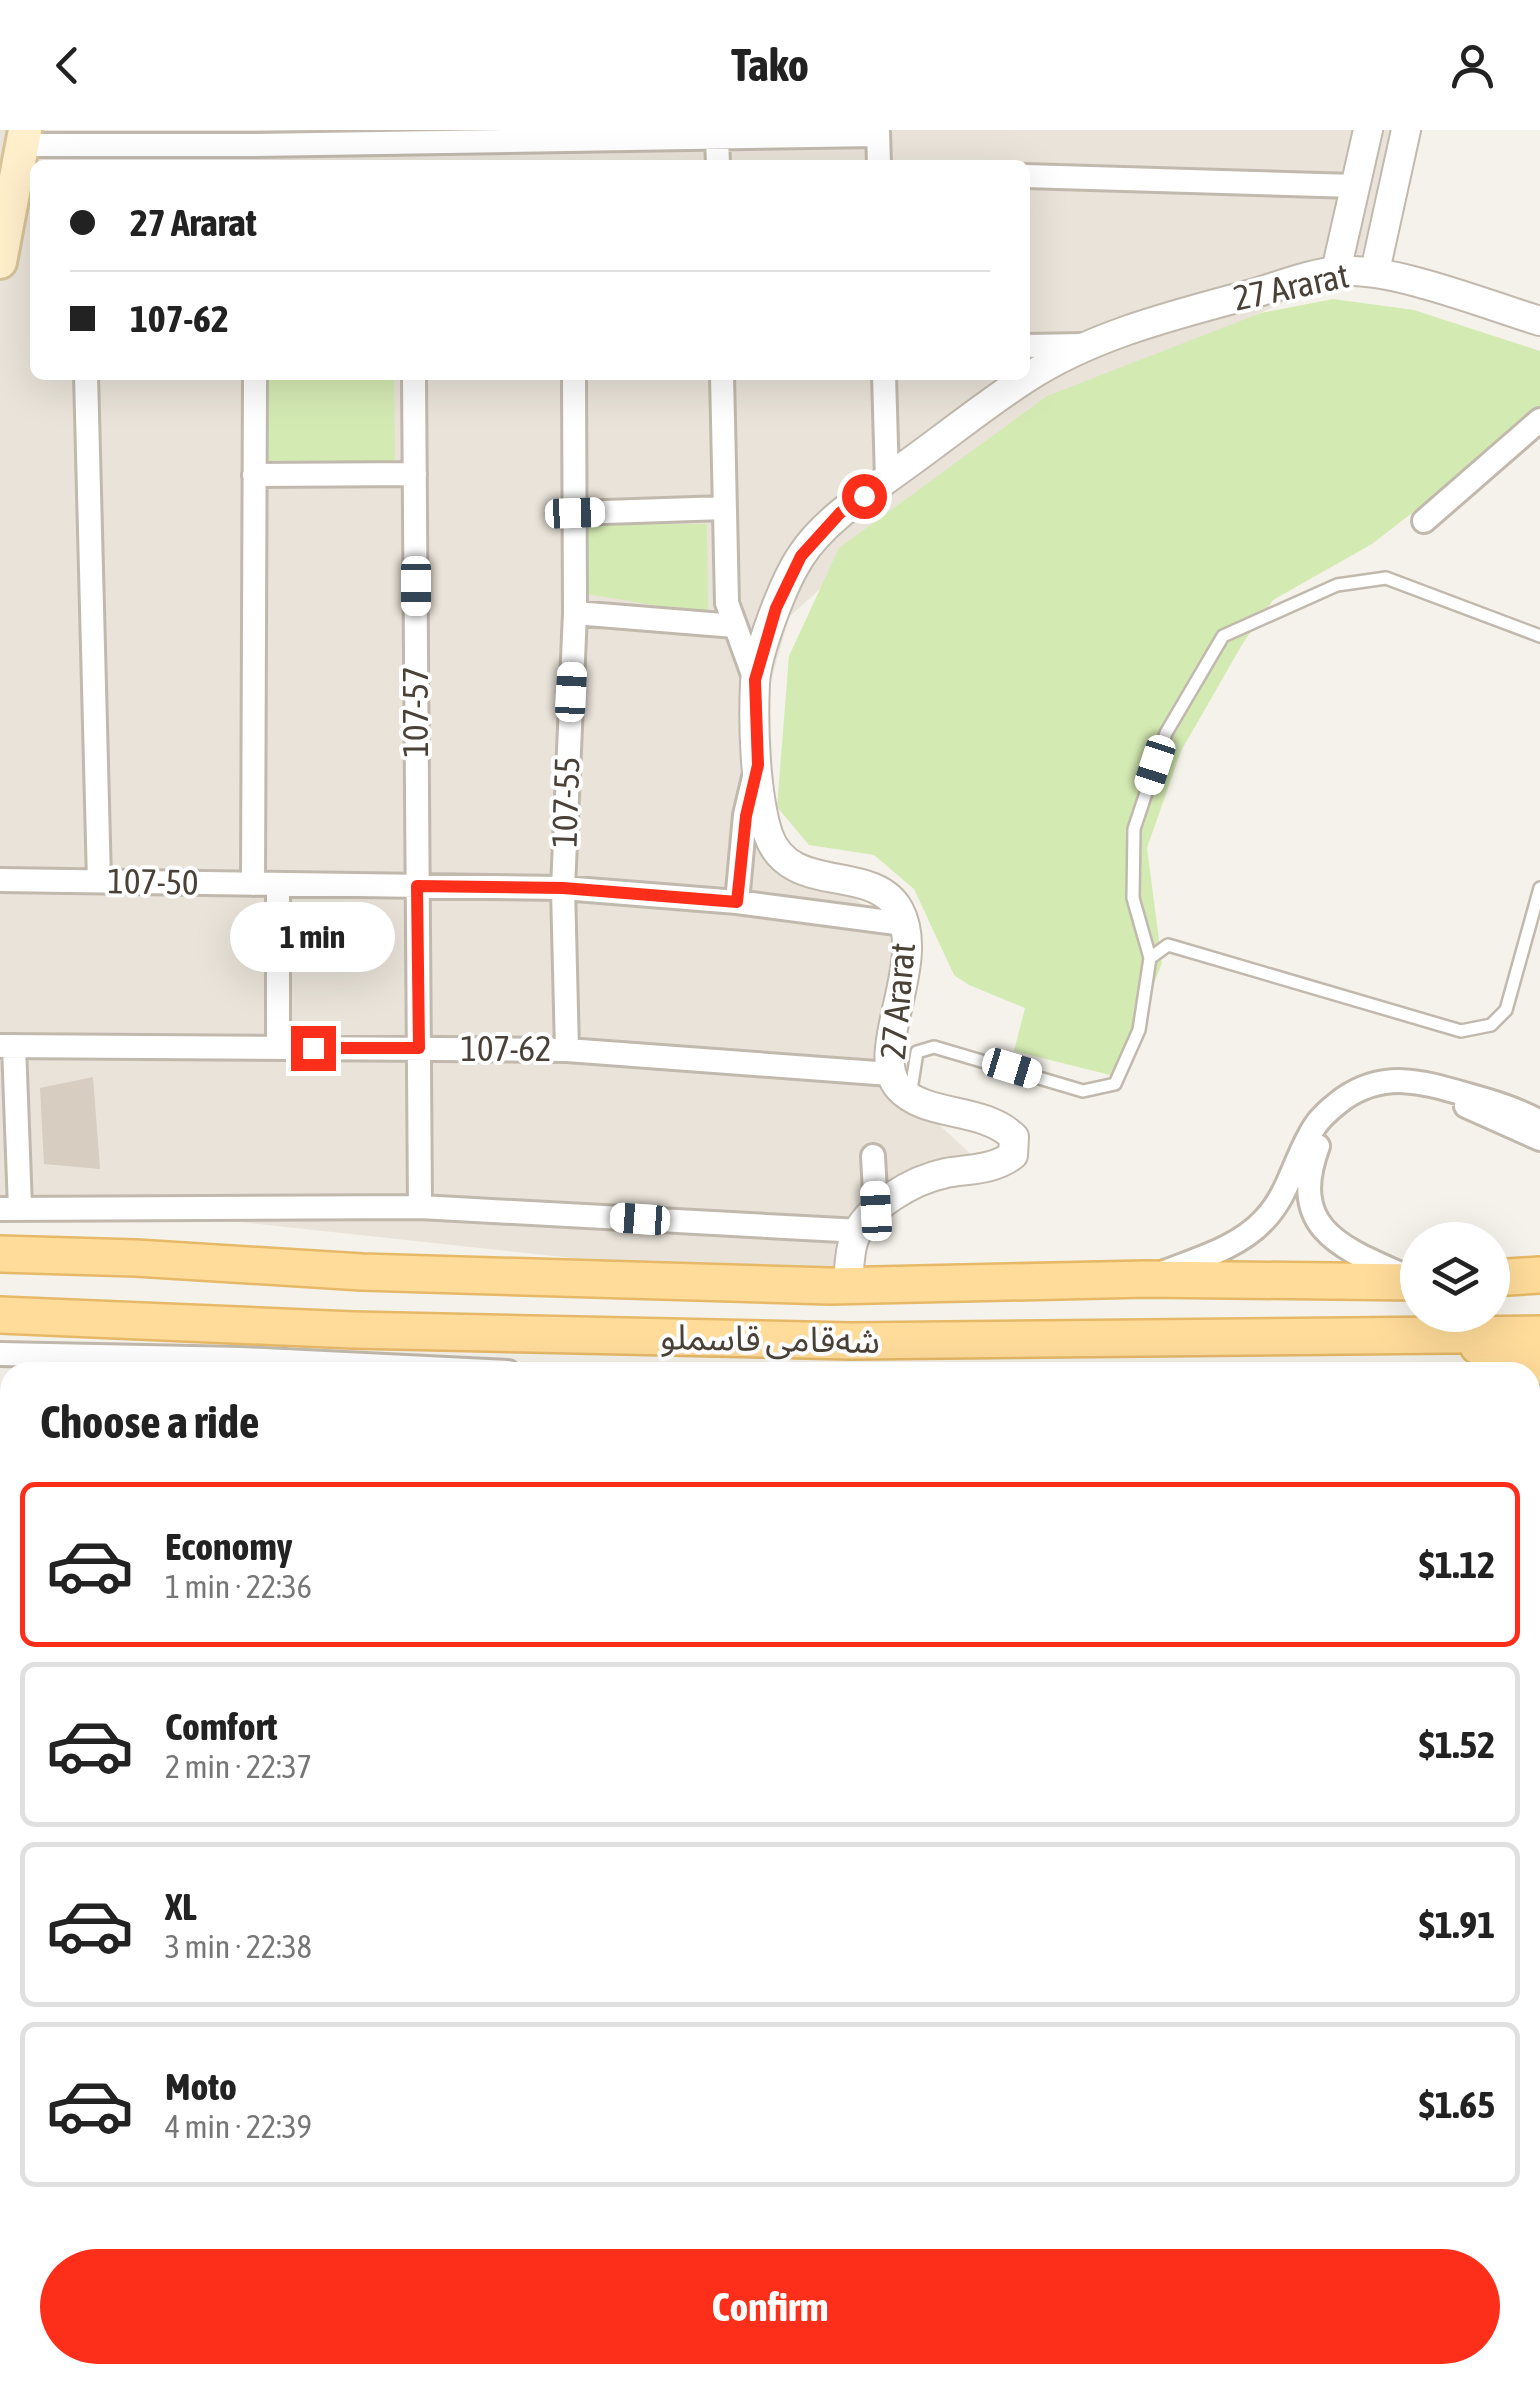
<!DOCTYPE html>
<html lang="en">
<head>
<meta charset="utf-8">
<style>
  body { margin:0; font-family:"Asap Condensed","Noto Sans Arabic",sans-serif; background:#f6f6f6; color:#222; height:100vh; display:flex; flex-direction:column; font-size:38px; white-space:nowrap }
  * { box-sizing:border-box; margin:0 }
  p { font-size:32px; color:#767676 }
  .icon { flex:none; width:55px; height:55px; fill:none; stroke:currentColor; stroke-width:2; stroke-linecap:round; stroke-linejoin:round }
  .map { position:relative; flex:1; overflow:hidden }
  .sheet { position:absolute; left:0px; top:1232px; width:1540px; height:1022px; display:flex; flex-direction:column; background:#fff; border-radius:30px 30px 0 0; box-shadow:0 10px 40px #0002 }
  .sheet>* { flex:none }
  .top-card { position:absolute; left:30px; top:30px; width:1000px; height:220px; border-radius:15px; box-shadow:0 10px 40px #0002; display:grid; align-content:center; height:220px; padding:0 40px; background:#fff }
  .controls { position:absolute; left:1400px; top:1092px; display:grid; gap:20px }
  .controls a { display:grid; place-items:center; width:110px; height:110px; border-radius:50%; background:#fff; box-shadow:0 10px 40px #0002; font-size:50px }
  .end { position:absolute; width:45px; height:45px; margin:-22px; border:12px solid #fd2f1a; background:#fff; box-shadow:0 0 0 5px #fff }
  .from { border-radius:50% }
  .bubble { position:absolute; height:70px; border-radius:35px; background:#fff; box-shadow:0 10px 40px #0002; font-size:32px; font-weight:700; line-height:70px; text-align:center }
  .car { position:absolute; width:30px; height:60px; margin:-30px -15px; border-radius:12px; box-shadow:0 0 8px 2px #0007; background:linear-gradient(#fff 24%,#345 0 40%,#fff 0 76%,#345 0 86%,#fff 0) }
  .top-card b { display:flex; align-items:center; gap:35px; height:95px; font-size:38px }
  .top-card b+b { border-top:2px solid #e0e0e0 }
  .top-card i { width:25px; height:25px; background:#222 }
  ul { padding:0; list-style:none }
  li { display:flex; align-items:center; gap:30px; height:165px; margin:0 20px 15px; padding:0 20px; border:5px solid #e0e0e0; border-radius:15px }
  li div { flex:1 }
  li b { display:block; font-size:38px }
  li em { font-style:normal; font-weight:700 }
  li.current { border-color:#fd2f1a }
  li>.icon { width:90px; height:90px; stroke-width:1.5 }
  h2 { padding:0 40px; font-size:45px; line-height:120px }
  .primary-button { display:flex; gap:20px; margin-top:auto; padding:20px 40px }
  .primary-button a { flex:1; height:115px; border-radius:60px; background:#fd2f1a; color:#fff; font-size:40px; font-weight:700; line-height:115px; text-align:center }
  header { display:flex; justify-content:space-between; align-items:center; height:130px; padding:0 40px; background:#fff; font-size:45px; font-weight:700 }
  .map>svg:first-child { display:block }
  .residential { fill:#e9e3d9; fill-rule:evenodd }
  .green { fill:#d4eab3 }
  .building { fill:#d7cdc0 }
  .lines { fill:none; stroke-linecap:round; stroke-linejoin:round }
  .service-casing { stroke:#c1b9ad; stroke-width:16 }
  .minor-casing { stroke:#c1b9ad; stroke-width:28 }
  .tertiary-casing { stroke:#c1b9ad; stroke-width:32 }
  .secondary-casing { stroke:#d6c39a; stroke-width:38 }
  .primary-casing { stroke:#e6b968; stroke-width:40 }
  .service { stroke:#fff; stroke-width:11 }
  .minor { stroke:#fff; stroke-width:22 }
  .tertiary { stroke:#fff; stroke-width:28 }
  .secondary { stroke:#ffefcb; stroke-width:32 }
  .primary { stroke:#ffdc9a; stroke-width:35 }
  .route { stroke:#fd2f1a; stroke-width:12 }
  .labels { text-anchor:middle; stroke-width:8; stroke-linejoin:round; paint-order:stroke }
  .street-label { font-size:35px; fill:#4a4238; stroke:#fff }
</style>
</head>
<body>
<header><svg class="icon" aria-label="back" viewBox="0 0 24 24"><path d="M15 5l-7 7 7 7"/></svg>Tako<svg class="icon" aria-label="person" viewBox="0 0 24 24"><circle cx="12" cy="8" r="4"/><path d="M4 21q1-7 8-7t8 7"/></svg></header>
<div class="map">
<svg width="1540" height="2253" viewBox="0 0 1540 2253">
  <rect width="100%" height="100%" fill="#f5f2eb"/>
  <path class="residential" d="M 0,0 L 1396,0 L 1358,137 L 979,316 L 789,487 L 770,554 L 745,685 L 896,800 L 900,959 L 985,1037 L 841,1100 L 830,1156 L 0,1066 ZM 35,35 L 1025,35 L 1025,245 L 35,245 Z
    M 1540,1737 L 1540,2253 L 1299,2253 L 1303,2245 L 1530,2245 L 1530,1764 Z"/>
  <path class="green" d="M 1333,169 L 1414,180 L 1540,221 L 1540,284 L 1372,414 L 1273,470 L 1243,513 L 1181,621 L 1147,718 L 1162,833 L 1118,947 L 1014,921 L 1025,878 L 969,855 L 954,845 L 914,759 L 874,725 L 809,715 L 777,677 L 789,526 L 839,418 L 1047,266 L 1261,183 Z
    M 394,249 L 395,333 L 265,334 L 264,250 Z
    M 583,394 L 707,394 L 708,484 L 580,463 Z"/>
  <path class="building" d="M 93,947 L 100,1039 L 44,1034 L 40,958 Z
    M 928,2245 L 933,2245 L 948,2253 L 924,2253 Z"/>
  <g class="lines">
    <g class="service-casing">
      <path id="service" d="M 1150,828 L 1133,768 L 1134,699 L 1166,603 L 1223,506 L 1337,455 L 1386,448 L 1540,506
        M 910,966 L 917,922 L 934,917 L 1083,961 L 1115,954 L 1139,900 L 1150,828 L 1168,815 L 1461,901 L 1491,895 L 1506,880 L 1540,758
        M 1,2138 L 10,2103
        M 993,2245 L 1013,2253
        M 1049,2253 L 1053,2245
        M 1109,2253 L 1112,2245"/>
    </g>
    <g class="minor-casing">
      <path id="minor" d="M 878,0 L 879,35
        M 717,8 L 718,35
        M 22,15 L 255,15 L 878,5
        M 1025,46 L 1354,56
        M 1025,216 L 1086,215
        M 86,245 L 99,751
        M 414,245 L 420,1077
        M 722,245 L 727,473 L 755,550
        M 884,245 L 887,349
        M 254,345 L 415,344
        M 575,383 L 724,378
        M 1424,391 L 1540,290
        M 575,483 L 735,496
        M 0,750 L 563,758 L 737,772 L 904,794
        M 253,754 L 255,245
        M 737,772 L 745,685 L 754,647
        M 0,916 L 567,920 L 890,944
        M 14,916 L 20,1078
        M 278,918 L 278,754
        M 567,920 L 563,758 L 575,483 L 574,245
        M 1466,976 L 1540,1009
        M 1318,1016 C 1287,1099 1342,1118 1405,1146
        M 873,1026 L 876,1081
        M 0,1079 L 420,1077 L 860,1101
        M 1162,1143 C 1197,1129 1238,1118 1264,1090 C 1290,1063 1295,1026 1315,996 C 1322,985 1333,977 1343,969 C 1385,940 1423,952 1468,965 C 1493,972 1517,979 1540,992
        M 0,1224 L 241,1229 L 508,1242
        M 1530,1374 L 1540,1355
        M 0,1394 L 10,1394
        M 1530,1409 L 1540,1393
        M 0,1557 L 10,1557
        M 1530,1854 L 1540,1860
        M 0,1920 L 10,1912
        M 1530,2115 L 1540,2113
        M 201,2245 L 210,2253
        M 683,2245 L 683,2253
        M 171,2253 L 177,2245
        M 237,2253 L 245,2245
        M 446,2253 L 448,2245
        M 488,2253 L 490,2245
        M 631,2253 L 631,2245"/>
    </g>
    <g class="tertiary-casing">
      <path id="tertiary" d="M 1336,141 L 1368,0
        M 1375,141 L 1406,0
        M 848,1156 C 849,1142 849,1123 854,1109 C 867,1076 913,1050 946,1043 C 969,1039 994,1040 1013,1025 L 1014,1007 C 982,976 926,988 899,958 C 867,922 928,833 899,780 C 873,732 789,767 768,704 C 755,663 753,596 755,553 C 757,522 783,453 801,426 C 825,389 867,364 902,338 C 943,309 983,276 1025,249 C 1090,206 1173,185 1248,165 C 1277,157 1310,143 1340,141 C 1396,138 1484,174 1540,191"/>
    </g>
    <g class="secondary-casing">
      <path id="secondary" d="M 0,132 L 25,0
        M 1530,1666 L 1540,1641
        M 1530,1787 L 1540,1766
        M 1247,2253 L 1250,2245
        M 1299,2253 L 1303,2245"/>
    </g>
    <g class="primary-casing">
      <path id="primary" d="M 0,1124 L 136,1128 L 362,1142 L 830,1156 L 1146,1149 L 1418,1152
        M 1492,1148 L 1540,1145
        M 0,1185 L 353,1200 L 851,1211 L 1540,1204
        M 1478,1216 L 1506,1221 L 1540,1236"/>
    </g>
    <use href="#service" class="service"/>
    <use href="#minor" class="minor"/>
    <use href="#tertiary" class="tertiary"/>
    <use href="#secondary" class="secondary"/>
    <use href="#primary" class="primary"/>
  </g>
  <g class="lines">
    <path class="route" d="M 313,918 L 419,918 L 417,756 L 563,758 L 737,772 L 746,686 L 758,635 L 755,550 L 776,478 L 801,426 L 840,383 L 864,366"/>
  </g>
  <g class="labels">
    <g class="street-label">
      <text transform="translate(1291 157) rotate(-12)" y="12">27 Ararat</text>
      <text transform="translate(416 582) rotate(-90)" y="12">107-57</text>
      <text transform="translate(566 672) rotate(-88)" y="12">107-55</text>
      <text transform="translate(153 752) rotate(1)" y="12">107-50</text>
      <text transform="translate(898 871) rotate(-85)" y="12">27 Ararat</text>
      <text x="506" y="931">107-62</text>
      <text transform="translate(770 1209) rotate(1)" y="12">شەقامی قاسملو</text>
    </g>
  </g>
</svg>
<div class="controls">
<a><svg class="icon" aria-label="layers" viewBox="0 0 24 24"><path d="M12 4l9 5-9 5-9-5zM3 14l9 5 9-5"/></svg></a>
</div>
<i class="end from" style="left:864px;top:366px"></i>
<i class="end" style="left:313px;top:918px"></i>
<div class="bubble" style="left:230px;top:772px;width:165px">1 min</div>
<i class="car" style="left:575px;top:383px;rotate:88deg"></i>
<i class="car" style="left:416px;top:456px;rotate:180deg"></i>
<i class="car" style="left:571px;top:562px;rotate:3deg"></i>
<i class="car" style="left:1155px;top:635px;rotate:198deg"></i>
<i class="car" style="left:1012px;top:938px;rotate:107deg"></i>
<i class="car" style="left:876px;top:1081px;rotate:357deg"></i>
<i class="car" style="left:640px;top:1089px;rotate:274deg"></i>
<div class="top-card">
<b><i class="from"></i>27 Ararat</b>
<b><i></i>107-62</b>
</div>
<section class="sheet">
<h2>Choose a ride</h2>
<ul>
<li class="current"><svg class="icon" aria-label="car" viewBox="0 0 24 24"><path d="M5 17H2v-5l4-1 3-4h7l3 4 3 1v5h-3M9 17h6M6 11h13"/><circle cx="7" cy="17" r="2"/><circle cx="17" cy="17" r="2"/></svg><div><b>Economy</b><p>1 min · 22:36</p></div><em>$1.12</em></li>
<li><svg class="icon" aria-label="car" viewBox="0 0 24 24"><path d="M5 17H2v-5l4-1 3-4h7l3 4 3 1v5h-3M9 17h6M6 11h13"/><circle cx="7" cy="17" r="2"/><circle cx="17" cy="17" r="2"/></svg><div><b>Comfort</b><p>2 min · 22:37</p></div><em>$1.52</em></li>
<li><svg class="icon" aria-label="car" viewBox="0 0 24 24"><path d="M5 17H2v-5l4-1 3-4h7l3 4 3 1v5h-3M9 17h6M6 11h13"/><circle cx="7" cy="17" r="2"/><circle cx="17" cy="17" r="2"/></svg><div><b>XL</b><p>3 min · 22:38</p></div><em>$1.91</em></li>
<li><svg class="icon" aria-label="car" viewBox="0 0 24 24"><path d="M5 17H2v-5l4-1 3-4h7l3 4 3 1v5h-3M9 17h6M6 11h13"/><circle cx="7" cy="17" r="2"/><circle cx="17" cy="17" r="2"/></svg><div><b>Moto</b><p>4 min · 22:39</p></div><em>$1.65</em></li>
</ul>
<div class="primary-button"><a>Confirm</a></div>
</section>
</div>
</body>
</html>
